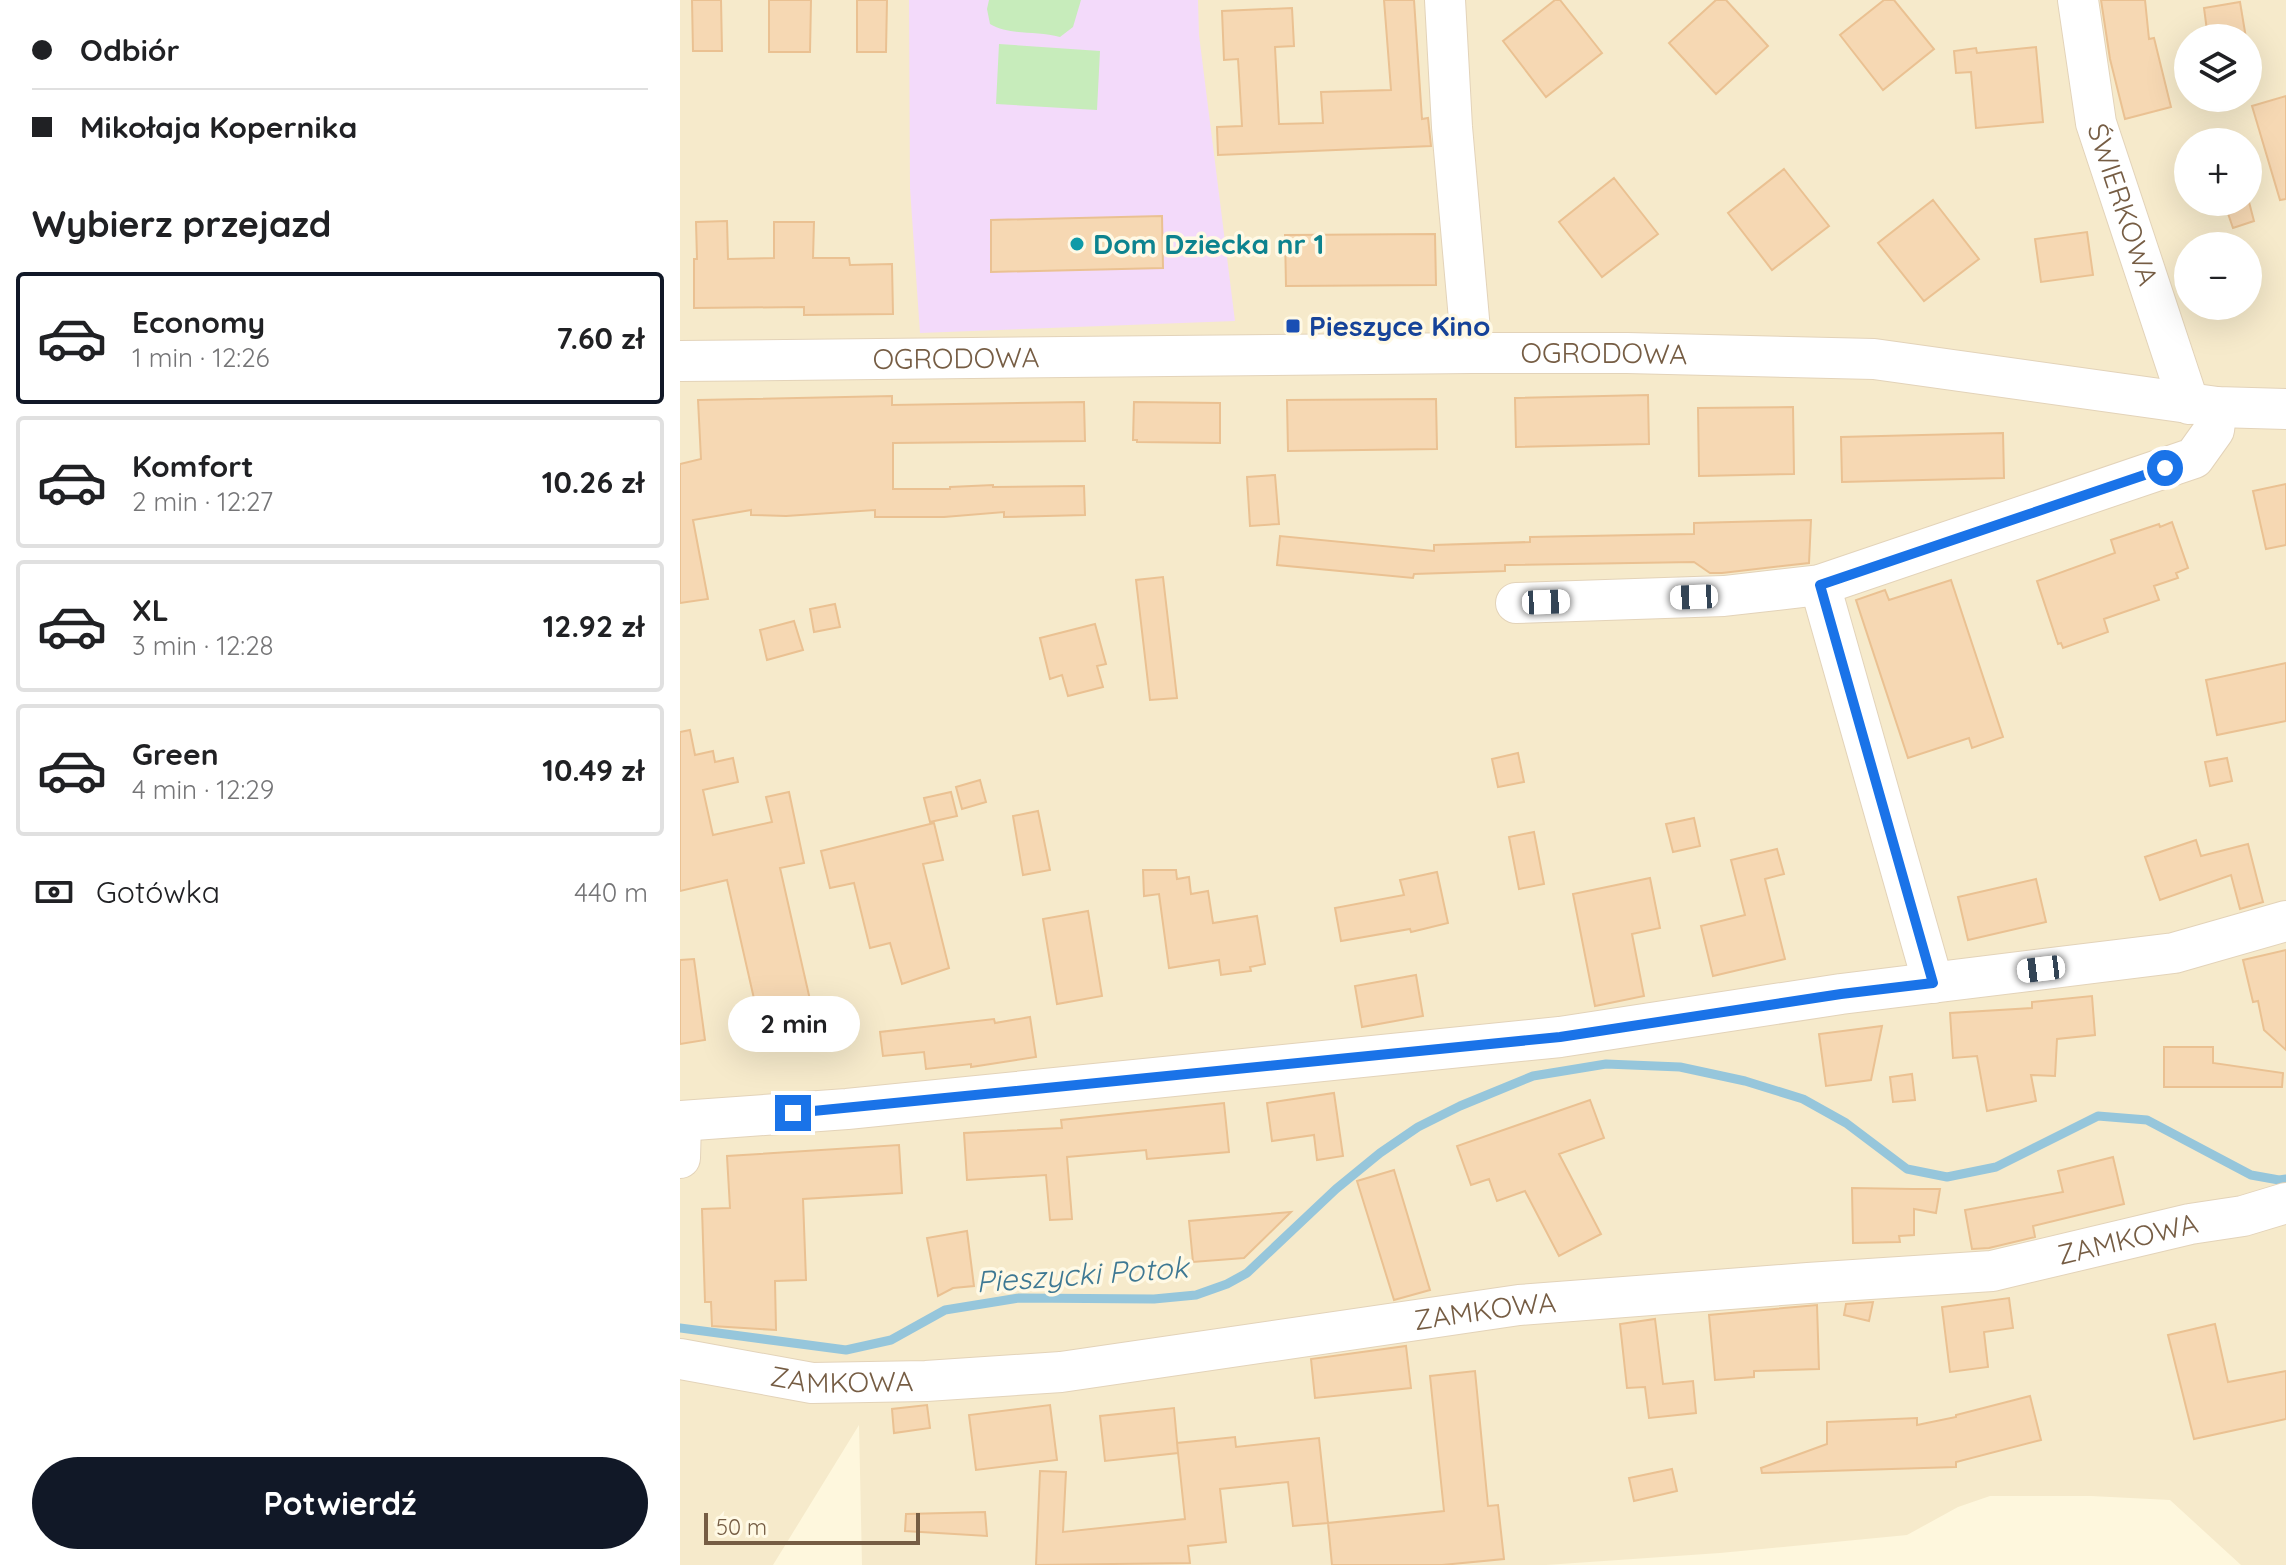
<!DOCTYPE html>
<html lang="pl">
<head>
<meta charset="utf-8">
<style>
  body { margin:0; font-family:Quicksand,sans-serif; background:#f6f6f6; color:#202124; height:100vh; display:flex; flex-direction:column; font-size:30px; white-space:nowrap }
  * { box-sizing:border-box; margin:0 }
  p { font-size:26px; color:#757577 }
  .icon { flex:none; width:44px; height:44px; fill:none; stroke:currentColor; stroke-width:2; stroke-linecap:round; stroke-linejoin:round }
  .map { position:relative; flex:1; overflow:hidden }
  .sheet { display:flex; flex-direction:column; background:#fff; width:680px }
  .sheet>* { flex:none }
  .banner { display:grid; align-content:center; height:176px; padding:0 32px; background:#fff }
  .tools { position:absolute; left:1494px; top:24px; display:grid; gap:16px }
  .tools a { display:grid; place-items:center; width:88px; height:88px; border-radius:50%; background:#fff; box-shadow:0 8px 32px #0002; font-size:40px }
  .scale { position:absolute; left:24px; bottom:20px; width:216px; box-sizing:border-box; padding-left:8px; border:4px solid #765d44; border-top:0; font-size:22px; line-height:28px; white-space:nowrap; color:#765d44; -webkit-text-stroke:6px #fff9e5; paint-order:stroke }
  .end { position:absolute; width:36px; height:36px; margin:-18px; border:10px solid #1a73e8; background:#fff; box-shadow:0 0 0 4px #fff }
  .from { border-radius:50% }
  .bubble { position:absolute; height:56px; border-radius:28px; background:#fff; box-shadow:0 8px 32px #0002; font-size:26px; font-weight:700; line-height:56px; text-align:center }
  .car { position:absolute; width:24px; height:48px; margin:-24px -12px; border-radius:10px; box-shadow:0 0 6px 2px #0007; background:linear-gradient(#fff 24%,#345 0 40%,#fff 0 76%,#345 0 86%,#fff 0) }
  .banner b { display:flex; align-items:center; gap:28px; height:76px; font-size:30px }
  .banner b+b { border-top:2px solid #e0e0e0 }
  .banner i { width:20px; height:20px; background:#202124 }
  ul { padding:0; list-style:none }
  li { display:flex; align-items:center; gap:24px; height:132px; margin:0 16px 12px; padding:0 16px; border:4px solid #e0e0e0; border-radius:8px }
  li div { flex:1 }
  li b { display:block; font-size:30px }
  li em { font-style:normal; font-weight:700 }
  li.selected { border-color:#111827 }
  li>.icon { width:72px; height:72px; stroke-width:1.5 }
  h2 { padding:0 32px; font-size:36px; line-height:96px }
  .pay { display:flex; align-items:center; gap:20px; height:88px; padding:0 32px; font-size:30px }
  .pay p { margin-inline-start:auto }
  .primary-button { display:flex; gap:16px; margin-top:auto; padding:16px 32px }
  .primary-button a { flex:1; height:92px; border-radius:48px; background:#111827; color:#fff; font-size:32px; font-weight:700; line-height:92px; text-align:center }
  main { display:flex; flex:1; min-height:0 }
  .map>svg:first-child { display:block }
  .residential { fill:#f6eacb; fill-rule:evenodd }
  .education { fill:#f3dafa }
  .green { fill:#c7ecbb }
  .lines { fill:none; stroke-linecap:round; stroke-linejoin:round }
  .stream { stroke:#96c6db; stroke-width:9 }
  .building { fill:#f6d8b3; stroke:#eac192; stroke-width:2 }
  .minor-casing { stroke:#e3d3b9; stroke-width:42 }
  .minor { stroke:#fff; stroke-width:40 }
  .route { stroke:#1a73e8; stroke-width:10 }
  .culture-dot { fill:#0f9aa8; stroke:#fff9e5; stroke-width:3 }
  .transit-dot { fill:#1a4fb4; stroke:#fff9e5; stroke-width:3 }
  .labels { text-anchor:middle; stroke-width:7; stroke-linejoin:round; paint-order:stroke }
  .street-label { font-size:28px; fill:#765d44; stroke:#fff9e5 }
  .culture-label { font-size:28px; font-weight:bold; fill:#0d838f; stroke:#fff9e5; text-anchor:start }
  .transit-label { font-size:28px; font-weight:bold; fill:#164399; stroke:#fff9e5; text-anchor:start }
  .water-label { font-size:30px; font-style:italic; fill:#3e7893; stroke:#fff9e5 }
</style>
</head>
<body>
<main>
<section class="sheet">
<div class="banner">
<b><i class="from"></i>Odbiór</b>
<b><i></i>Mikołaja Kopernika</b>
</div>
<h2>Wybierz przejazd</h2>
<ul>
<li class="selected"><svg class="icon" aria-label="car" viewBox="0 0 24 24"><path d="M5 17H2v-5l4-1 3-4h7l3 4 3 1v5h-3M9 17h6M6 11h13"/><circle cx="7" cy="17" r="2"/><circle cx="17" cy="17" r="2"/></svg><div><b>Economy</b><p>1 min · 12:26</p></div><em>7.60 zł</em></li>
<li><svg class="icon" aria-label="car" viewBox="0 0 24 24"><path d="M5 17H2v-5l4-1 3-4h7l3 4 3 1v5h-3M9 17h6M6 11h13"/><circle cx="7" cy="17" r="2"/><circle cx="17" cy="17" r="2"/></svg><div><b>Komfort</b><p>2 min · 12:27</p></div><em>10.26 zł</em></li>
<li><svg class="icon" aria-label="car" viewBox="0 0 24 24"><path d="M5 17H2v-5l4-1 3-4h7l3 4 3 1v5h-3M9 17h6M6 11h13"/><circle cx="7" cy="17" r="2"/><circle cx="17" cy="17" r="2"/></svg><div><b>XL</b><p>3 min · 12:28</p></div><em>12.92 zł</em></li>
<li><svg class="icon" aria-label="car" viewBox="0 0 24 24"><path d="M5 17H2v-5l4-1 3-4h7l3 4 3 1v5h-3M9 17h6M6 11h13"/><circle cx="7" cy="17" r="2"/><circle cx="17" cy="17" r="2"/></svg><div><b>Green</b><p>4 min · 12:29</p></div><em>10.49 zł</em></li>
</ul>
<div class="pay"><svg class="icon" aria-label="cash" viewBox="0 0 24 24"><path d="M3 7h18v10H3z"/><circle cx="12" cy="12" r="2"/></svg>Gotówka<p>440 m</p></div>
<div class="primary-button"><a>Potwierdź</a></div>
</section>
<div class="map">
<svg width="1606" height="1565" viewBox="0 0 1606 1565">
  <rect width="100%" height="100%" fill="#fef7dd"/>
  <path class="residential" d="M 0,0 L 1606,0 L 1606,1565 L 1561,1565 L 1490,1500 L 1411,1496 L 1310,1496 L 1278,1507 L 1227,1535 L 1040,1553 L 866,1565 L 182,1565 L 179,1425 L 93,1565 L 0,1565 ZM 1508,38 L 1568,38 L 1568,98 L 1508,98 ZM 1508,142 L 1568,142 L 1568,202 L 1508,202 ZM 1508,246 L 1568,246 L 1568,306 L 1508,306 Z"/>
  <path class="education" d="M 229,0 L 518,0 L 519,35 L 555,321 L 240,333 L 230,188 Z"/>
  <path class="green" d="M 309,0 L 401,0 L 393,27 L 380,37 C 357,30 330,36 310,24 L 307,9 Z
    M 319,44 L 420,51 L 417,110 L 316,104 Z"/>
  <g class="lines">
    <path class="stream" d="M 0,1328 L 166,1350 L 211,1340 L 265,1310 L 339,1298 L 474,1299 L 516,1295 L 547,1284 L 567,1273 L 656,1189 L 700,1153 L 738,1127 L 780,1106 L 853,1076 L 926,1064 L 1000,1067 L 1065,1081 L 1123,1099 L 1166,1123 L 1227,1169 L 1267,1177 L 1316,1167 L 1418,1116 L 1467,1120 L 1571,1175 L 1599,1180 L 1606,1179"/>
  </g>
  <path class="building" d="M 12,0 L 41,0 L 42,51 L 13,51 Z
    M 89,0 L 131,0 L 130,52 L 89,52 Z
    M 177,0 L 207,0 L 206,52 L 177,52 Z
    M 704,0 L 734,0 L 742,119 L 748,118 L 751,146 L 538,155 L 537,127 L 562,126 L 558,59 L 544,60 L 542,11 L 612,8 L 614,46 L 595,47 L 599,124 L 643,123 L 641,92 L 711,90 Z
    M 875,0 L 880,0 L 922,53 L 866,97 L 823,41 Z
    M 1036,0 L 1046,0 L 1088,46 L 1036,94 L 989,43 Z
    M 1204,0 L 1214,0 L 1254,49 L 1203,90 L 1160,35 Z
    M 1421,0 L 1465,0 L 1469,39 L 1474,38 L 1491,107 L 1445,119 L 1430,59 Z
    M 1560,2 L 1566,38 L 1528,38 L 1524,8 Z
    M 1356,47 L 1363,122 L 1296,128 L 1291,72 L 1276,73 L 1274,51 L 1296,48 L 1297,53 Z
    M 1606,96 L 1606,199 L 1600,200 L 1572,106 Z
    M 1104,169 L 1149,226 L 1092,270 L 1048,213 Z
    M 934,178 L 978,234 L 922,277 L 879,222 Z
    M 1253,200 L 1299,259 L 1244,301 L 1198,243 Z
    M 1544,202 L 1569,202 L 1574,221 L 1553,228 Z
    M 482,216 L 483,268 L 311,272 L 311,220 Z
    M 47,221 L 48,259 L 94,258 L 94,222 L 134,222 L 133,258 L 169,258 L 170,265 L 212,264 L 213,314 L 124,315 L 124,307 L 14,308 L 14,259 L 17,259 L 16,222 Z
    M 1407,232 L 1413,275 L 1361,282 L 1355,239 Z
    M 755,234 L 756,285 L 606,286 L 605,235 Z
    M 968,395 L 969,444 L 836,447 L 835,398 Z
    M 212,396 L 212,405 L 404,402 L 405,441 L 213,443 L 213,489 L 270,489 L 270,487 L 313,485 L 313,487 L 404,486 L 405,515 L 324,517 L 324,512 L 264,517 L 195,517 L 195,510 L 106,516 L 71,515 L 71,510 L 13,520 L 28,599 L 0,603 L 0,464 L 21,459 L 18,400 Z
    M 756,399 L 757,449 L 608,451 L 607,400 Z
    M 454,402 L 540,403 L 540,443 L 457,442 L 457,440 L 453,440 Z
    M 1113,407 L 1114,474 L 1019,476 L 1018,408 Z
    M 1323,433 L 1324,478 L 1162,482 L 1161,437 Z
    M 595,475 L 599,524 L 570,526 L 567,477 Z
    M 1606,484 L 1606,545 L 1586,549 L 1573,491 Z
    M 1131,520 L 1129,563 L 1042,573 L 1030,573 L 1014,562 L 825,565 L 825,571 L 734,574 L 733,578 L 597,565 L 600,536 L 754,551 L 754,545 L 850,542 L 850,537 L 1014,534 L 1014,523 Z
    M 1492,522 L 1508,568 L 1496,573 L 1498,578 L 1474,586 L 1479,600 L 1424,619 L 1428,632 L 1383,648 L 1381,643 L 1378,644 L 1357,581 L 1435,553 L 1431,540 L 1479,524 L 1480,527 Z
    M 483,577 L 497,698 L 470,700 L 456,580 Z
    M 1271,580 L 1323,737 L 1292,748 L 1289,738 L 1228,758 L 1176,600 L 1205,590 L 1209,600 Z
    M 155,604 L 160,627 L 134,632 L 130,609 Z
    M 114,621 L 123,650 L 87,660 L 80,630 Z
    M 415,624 L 426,664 L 417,666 L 423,687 L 388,696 L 382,675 L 370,679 L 360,638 Z
    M 1606,663 L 1606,721 L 1537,735 L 1526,680 Z
    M 10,730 L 15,755 L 33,751 L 35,762 L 53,758 L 58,782 L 23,790 L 33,835 L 92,822 L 86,797 L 109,792 L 124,863 L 100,868 L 133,1013 L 80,1025 L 47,880 L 0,891 L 0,732 Z
    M 838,753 L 844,782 L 818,787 L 812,759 Z
    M 1547,758 L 1552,781 L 1530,786 L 1525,762 Z
    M 300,780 L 306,802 L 282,809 L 276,787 Z
    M 271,792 L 277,816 L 250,822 L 244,798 Z
    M 358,811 L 370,870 L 343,875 L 333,816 Z
    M 1014,818 L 1020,846 L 993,852 L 986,824 Z
    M 254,823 L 263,860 L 243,864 L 269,968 L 222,984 L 210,943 L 190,948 L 174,883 L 150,888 L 141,851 Z
    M 854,832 L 864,884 L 839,889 L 829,837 Z
    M 1516,840 L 1521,856 L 1568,844 L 1583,902 L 1560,909 L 1551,875 L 1480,900 L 1465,857 Z
    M 1097,849 L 1104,874 L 1085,879 L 1105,959 L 1033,976 L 1021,926 L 1065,915 L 1051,860 Z
    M 463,870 L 496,870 L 497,879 L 509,877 L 511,894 L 528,891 L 533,923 L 577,916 L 585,964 L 570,967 L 571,971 L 541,975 L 539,960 L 489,968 L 479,894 L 464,896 Z
    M 757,872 L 768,923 L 731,932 L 730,929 L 661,941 L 655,908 L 724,895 L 720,880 Z
    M 970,878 L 980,928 L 952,934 L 964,996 L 915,1006 L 893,894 Z
    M 1356,879 L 1366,922 L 1288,940 L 1278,897 Z
    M 408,911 L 422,996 L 377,1004 L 363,919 Z
    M 1606,950 L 1606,1050 L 1584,1030 L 1578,1001 L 1573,1002 L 1563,960 Z
    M 14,959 L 25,1040 L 0,1044 L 0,960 Z
    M 736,975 L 743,1016 L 682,1027 L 675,986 Z
    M 1412,996 L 1415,1035 L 1377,1039 L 1375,1076 L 1351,1075 L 1356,1101 L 1307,1111 L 1297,1056 L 1273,1058 L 1270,1013 L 1352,1008 L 1352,1002 Z
    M 350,1017 L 356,1057 L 291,1067 L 291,1064 L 246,1069 L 244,1052 L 203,1056 L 200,1032 L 314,1019 L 315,1023 Z
    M 1202,1026 L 1191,1080 L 1146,1086 L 1139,1034 Z
    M 1484,1047 L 1533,1047 L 1533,1063 L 1603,1073 L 1602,1087 L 1484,1087 Z
    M 1232,1074 L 1235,1100 L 1213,1102 L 1210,1077 Z
    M 654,1093 L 663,1156 L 637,1160 L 634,1135 L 592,1141 L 587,1103 Z
    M 910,1100 L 924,1138 L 879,1154 L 921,1234 L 879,1256 L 845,1191 L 817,1201 L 809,1179 L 791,1185 L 777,1146 Z
    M 544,1103 L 549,1152 L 467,1159 L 466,1150 L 387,1157 L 392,1219 L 370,1220 L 366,1175 L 287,1180 L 284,1133 L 382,1128 L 381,1120 Z
    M 219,1145 L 222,1193 L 123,1199 L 126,1280 L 95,1281 L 96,1330 L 32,1326 L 31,1302 L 25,1302 L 22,1209 L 50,1208 L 47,1156 Z
    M 1433,1157 L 1444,1204 L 1353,1226 L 1355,1237 L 1309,1248 L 1292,1249 L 1285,1210 L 1383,1192 L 1378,1171 Z
    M 714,1170 L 750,1290 L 714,1300 L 677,1181 Z
    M 1172,1188 L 1233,1189 L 1260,1189 L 1256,1213 L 1234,1209 L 1234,1235 L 1219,1236 L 1220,1242 L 1173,1243 Z
    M 611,1212 L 564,1258 L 513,1262 L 509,1221 Z
    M 287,1231 L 294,1286 L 273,1288 L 258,1296 L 247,1238 Z
    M 1329,1298 L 1333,1328 L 1304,1332 L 1308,1367 L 1270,1372 L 1262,1307 Z
    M 1193,1302 L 1189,1321 L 1164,1315 L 1166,1304 Z
    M 1137,1305 L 1139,1369 L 1074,1371 L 1074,1377 L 1035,1380 L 1029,1315 Z
    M 975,1319 L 983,1384 L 1013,1381 L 1016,1413 L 969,1418 L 965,1387 L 947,1388 L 940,1324 Z
    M 1535,1324 L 1548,1382 L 1606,1371 L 1606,1419 L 1514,1439 L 1488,1335 Z
    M 726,1346 L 731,1388 L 635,1398 L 631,1359 Z
    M 795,1371 L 808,1506 L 818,1505 L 824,1559 L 762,1565 L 652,1565 L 648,1523 L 764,1511 L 750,1376 Z
    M 1350,1396 L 1361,1440 L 1276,1462 L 1276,1467 L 1082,1473 L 1081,1468 L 1147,1444 L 1147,1422 L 1237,1418 L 1237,1425 L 1276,1417 L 1276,1415 Z
    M 247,1405 L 250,1428 L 214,1433 L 212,1409 Z
    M 370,1405 L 377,1460 L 296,1470 L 289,1415 Z
    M 494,1408 L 498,1453 L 425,1461 L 420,1416 Z
    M 555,1437 L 556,1447 L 639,1438 L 648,1523 L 613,1526 L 608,1482 L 540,1489 L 546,1542 L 508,1546 L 510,1563 L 356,1565 L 360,1471 L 386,1472 L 383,1532 L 505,1519 L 497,1443 Z
    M 992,1469 L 997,1491 L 954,1501 L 949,1478 Z
    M 305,1512 L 307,1536 L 225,1531 L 226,1514 Z"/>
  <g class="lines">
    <g class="minor-casing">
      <g id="minor">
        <path d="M 765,0 L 772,127 L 792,353"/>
        <path id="s1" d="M 1398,0 L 1416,123 L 1509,404"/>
        <path id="s2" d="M 0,361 L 792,353 L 947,353 L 1194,359 L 1537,407 L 1606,409"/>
        <path d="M 1140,585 L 1253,983"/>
        <path d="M 836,603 L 1044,596 L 1140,585 L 1514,458 L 1534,430 L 1537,407"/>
        <path d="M 0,1121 L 167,1109 L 880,1037 L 1161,994 L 1494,953 L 1606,921"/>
        <path d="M 0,1158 L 1,1121"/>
        <path id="s3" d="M 0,1359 L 132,1383 L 246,1381 L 381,1372 L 839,1305 L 1128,1283 L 1312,1271 L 1510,1224 L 1563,1216 L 1606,1203"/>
      </g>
    </g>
    <use href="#minor" class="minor"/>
  </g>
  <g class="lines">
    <path class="route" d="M 113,1113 L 880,1037 L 1161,994 L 1253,983 L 1140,585 L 1485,468"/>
  </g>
  <circle class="culture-dot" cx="397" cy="244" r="8"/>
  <rect class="transit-dot" x="605" y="318" width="16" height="16" rx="4"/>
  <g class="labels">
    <g class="street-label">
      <text dy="10" stroke="none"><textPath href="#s1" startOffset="210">ŚWIERKOWA</textPath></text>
      <text dy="10" stroke="none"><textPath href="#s2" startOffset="924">OGRODOWA</textPath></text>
      <text dy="10" stroke="none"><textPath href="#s2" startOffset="276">OGRODOWA</textPath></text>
      <text dy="10" stroke="none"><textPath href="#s3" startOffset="1460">ZAMKOWA</textPath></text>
      <text dy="10" stroke="none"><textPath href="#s3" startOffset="812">ZAMKOWA</textPath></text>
      <text dy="10" stroke="none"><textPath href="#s3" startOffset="164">ZAMKOWA</textPath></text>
    </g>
    <g class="culture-label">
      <text x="413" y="254">Dom Dziecka nr 1</text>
    </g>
    <g class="transit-label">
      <text x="629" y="336">Pieszyce Kino</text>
    </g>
    <g class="water-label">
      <text transform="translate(402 1275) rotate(-4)" y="10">Pieszycki Potok</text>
    </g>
  </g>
</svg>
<div class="tools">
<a><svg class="icon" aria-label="layers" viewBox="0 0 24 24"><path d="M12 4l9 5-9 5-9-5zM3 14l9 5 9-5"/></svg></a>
<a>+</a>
<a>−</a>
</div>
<div class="scale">50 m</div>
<i class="end from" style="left:1485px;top:468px"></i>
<i class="end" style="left:113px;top:1113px"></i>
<div class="bubble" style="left:48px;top:996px;width:132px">2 min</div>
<i class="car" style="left:1014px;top:597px;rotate:268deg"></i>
<i class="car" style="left:866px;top:602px;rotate:88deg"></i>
<i class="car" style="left:1361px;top:969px;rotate:263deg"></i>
</div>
</main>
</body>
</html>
